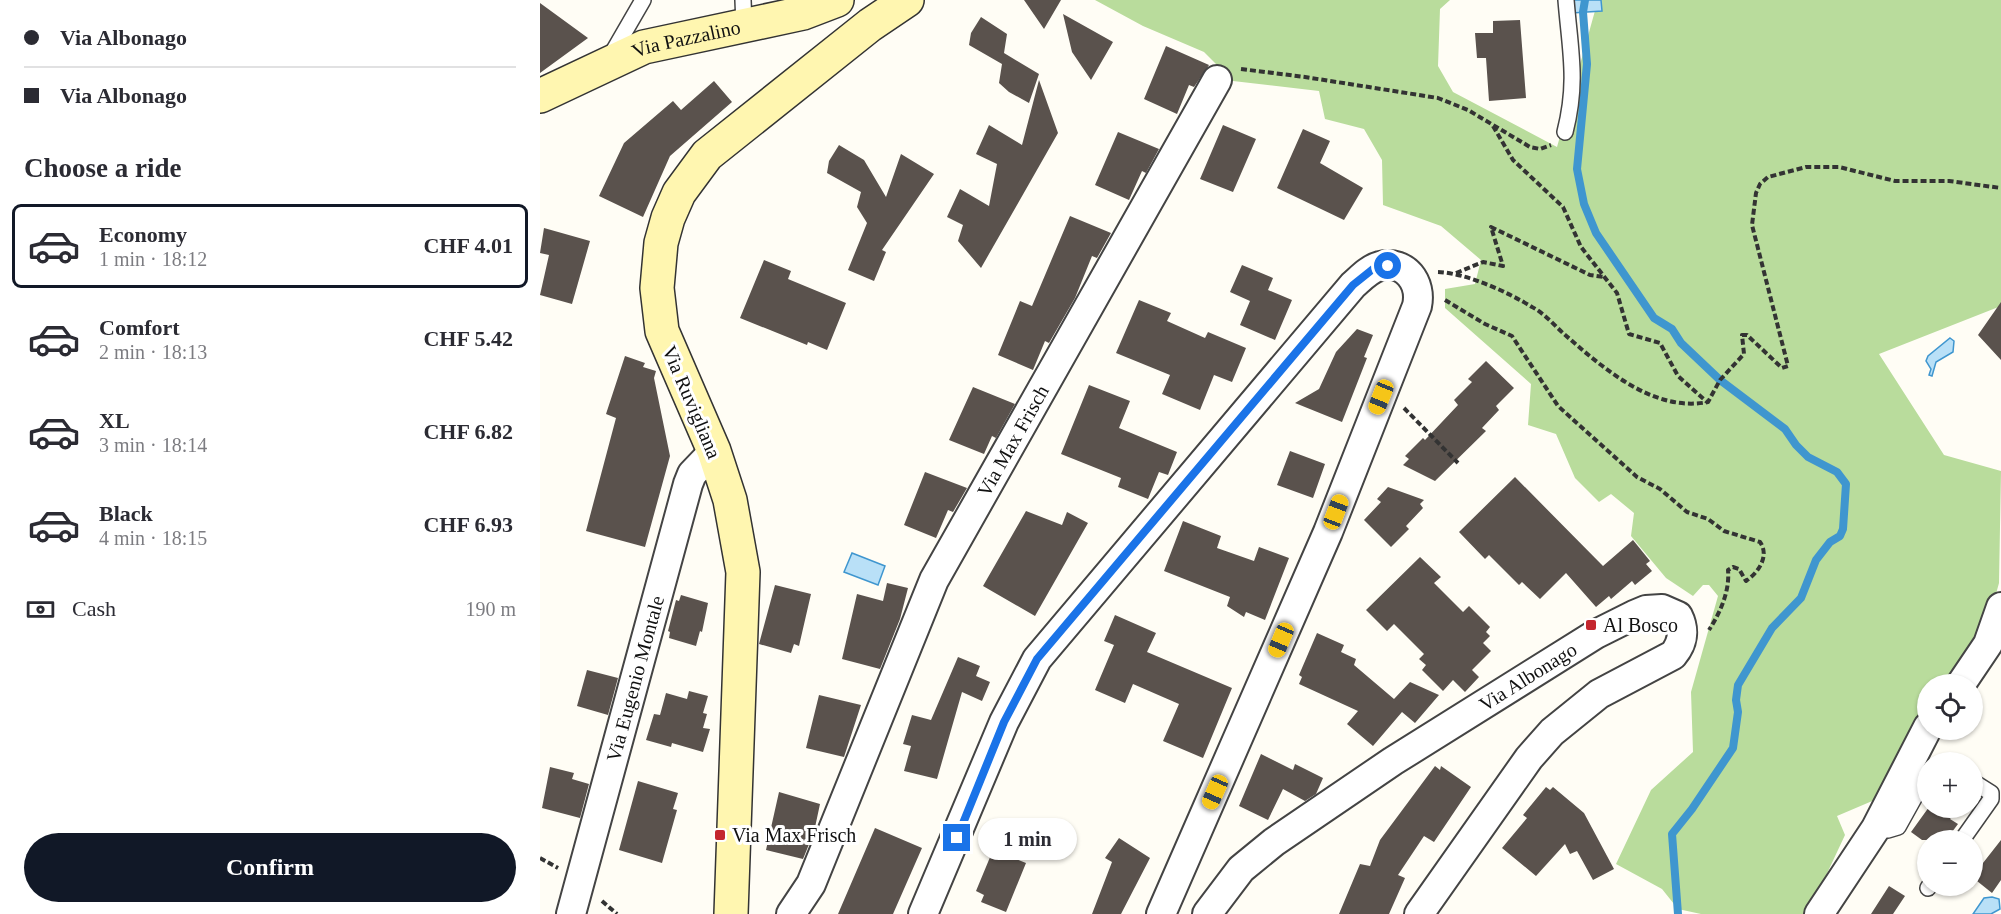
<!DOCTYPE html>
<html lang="en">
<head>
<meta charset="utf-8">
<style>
  body { margin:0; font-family:Georgia,serif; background:#f2f2f3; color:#2b2b33; height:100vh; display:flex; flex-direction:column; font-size:22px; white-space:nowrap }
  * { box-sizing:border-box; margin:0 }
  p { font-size:20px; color:#7c7c81 }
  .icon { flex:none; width:33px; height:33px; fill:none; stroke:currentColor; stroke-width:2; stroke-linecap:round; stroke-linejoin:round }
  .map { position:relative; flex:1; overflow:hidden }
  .sheet { display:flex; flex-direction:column; background:#fff; width:540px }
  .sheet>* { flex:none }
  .guide { display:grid; align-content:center; height:132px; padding:0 24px; background:#fff }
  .tools { position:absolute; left:1377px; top:674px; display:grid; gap:12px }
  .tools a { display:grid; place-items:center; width:66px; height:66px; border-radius:50%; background:#fff; box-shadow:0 2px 4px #0004; font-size:30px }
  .end { position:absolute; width:27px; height:27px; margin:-14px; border:8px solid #1a73e8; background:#fff; box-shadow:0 0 0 3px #fff }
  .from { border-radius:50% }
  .bubble { position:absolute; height:42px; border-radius:21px; background:#fff; box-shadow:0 2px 4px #0004; font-size:20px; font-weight:700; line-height:42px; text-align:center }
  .car { position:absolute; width:18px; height:36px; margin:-18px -9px; border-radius:8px; box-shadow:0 0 4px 2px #0007; background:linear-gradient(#f5c518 24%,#345 0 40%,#f5c518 0 76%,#345 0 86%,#f5c518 0) }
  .guide b { display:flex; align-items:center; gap:21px; height:57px; font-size:22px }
  .guide b+b { border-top:2px solid #e1e1e2 }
  .guide i { width:15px; height:15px; background:#2b2b33 }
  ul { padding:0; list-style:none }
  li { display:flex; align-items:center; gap:18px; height:84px; margin:0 12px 9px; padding:0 12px; border:3px solid transparent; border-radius:9px }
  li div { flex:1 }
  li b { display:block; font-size:22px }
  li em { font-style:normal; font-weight:700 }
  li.selected { border-color:#111827 }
  li>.icon { width:54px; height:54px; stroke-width:1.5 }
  h2 { padding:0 24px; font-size:27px; line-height:72px }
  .pay { display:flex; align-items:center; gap:15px; height:66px; padding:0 24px; font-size:22px }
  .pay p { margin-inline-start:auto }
  .action { display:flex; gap:12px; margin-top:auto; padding:12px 24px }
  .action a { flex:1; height:69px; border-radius:36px; background:#111827; color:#fff; font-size:24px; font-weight:700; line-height:69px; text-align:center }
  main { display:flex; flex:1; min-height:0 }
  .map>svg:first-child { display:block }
  .forest { fill:#b9dc9c }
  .water { fill:#b9e0f7; stroke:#3f96cf; stroke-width:1.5 }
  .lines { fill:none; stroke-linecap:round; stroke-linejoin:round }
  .stream { stroke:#3f96cf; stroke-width:8 }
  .building { fill:#5a524d }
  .lane-casing { stroke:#444; stroke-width:18 }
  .street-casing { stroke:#444; stroke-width:32 }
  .secondary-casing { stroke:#333; stroke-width:36 }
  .path { stroke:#333; stroke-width:4; stroke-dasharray:6 3; stroke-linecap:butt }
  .lane { stroke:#fff; stroke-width:15 }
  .street { stroke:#fff; stroke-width:28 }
  .secondary { stroke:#fff6b0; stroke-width:33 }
  .route { stroke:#1a73e8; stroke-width:8 }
  .poi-dot { fill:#c4262e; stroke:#fff; stroke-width:2 }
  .labels { text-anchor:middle; stroke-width:6; stroke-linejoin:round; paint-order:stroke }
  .street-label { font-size:20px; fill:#111; stroke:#fff }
  .poi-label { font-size:20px; fill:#111; stroke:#fff; text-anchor:start }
</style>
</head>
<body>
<main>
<section class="sheet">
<div class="guide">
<b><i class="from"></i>Via Albonago</b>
<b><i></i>Via Albonago</b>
</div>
<h2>Choose a ride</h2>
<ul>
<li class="selected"><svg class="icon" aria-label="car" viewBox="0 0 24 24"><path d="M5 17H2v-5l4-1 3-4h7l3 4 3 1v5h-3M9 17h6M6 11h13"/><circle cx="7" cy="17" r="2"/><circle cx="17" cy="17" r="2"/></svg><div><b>Economy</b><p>1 min · 18:12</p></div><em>CHF 4.01</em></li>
<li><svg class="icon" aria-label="car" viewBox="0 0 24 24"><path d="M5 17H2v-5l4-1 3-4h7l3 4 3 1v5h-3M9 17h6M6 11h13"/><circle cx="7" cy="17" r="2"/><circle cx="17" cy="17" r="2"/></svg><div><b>Comfort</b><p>2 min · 18:13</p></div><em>CHF 5.42</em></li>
<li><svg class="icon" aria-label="car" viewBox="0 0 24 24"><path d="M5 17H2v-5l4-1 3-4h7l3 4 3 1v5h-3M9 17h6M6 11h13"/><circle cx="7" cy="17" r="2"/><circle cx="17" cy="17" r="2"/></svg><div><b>XL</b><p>3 min · 18:14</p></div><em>CHF 6.82</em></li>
<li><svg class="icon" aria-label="car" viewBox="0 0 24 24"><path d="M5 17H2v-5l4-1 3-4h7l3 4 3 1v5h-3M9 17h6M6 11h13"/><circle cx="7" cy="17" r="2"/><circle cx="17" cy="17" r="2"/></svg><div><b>Black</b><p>4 min · 18:15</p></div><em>CHF 6.93</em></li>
</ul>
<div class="pay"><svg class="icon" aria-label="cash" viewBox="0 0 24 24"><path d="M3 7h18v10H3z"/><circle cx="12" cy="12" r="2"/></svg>Cash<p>190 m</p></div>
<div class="action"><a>Confirm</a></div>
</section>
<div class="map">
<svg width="1461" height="914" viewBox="0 0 1461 914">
  <rect width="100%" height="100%" fill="#fffdf5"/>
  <path class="forest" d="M 555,0 L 910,0 L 900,9 L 898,66 L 913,92 L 1017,147 L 1058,0 L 1461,0 L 1461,306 L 1339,354 L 1404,455 L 1461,471 L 1459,583 L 1451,612 L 1411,684 L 1388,684 L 1387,716 L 1344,796 L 1297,816 L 1305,835 L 1268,914 L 1161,914 L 1138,909 L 1122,889 L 1076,864 L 1111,790 L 1153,752 L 1151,692 L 1178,596 L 1169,585 L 1163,585 L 1153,596 L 1126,578 L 1091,536 L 1094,513 L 1071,494 L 1059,502 L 1035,478 L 1016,434 L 988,425 L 991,384 L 905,308 L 905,289 L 935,284 L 941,260 L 901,226 L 843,205 L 842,160 L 824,129 L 785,119 L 779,91 L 693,81 L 664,52 L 603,26 Z"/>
  <path class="water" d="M 1032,0 L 1061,0 L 1062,11 L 1032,13 Z
    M 1410,338 L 1414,341 L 1413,352 L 1396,362 L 1392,376 L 1389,375 L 1391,369 L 1386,361 L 1388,356 Z
    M 312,553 L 345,566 L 338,585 L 304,572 Z
    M 1452,897 L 1459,899 L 1460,909 L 1451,914 L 1433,914 L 1444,898 Z"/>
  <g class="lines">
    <path class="stream" d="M 1045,0 L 1043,12 L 1047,64 L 1037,169 L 1044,204 L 1056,233 L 1114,318 L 1132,329 L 1141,343 L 1180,380 L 1245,429 L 1256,445 L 1268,457 L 1297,472 L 1306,484 L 1303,529 L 1300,536 L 1290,542 L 1276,560 L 1261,598 L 1232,628 L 1198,685 L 1196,700 L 1198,712 L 1193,748 L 1152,809 L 1132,834 L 1138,914"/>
  </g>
  <path class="building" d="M 484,0 L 521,0 L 504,29 Z
    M 0,3 L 48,38 L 0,73 Z
    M 523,14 L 573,42 L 551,80 L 532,52 Z
    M 441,17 L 467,34 L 464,53 L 499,74 L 489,103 L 469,92 L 459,83 L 462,64 L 429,45 L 431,33 Z
    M 980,20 L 986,98 L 949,101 L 946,58 L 937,58 L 935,33 L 953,33 L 953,21 Z
    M 626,46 L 669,65 L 654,87 L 649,85 L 637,114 L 604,99 Z
    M 499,80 L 518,133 L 441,268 L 418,241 L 423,225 L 407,217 L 420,189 L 449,206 L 457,164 L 436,154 L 449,125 L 482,145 Z
    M 174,81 L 192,102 L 130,156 L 103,217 L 59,196 L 84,143 L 133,101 L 141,110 Z
    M 683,125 L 716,139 L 693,192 L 660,179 Z
    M 763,129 L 790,141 L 780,163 L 823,188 L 804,220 L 737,188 Z
    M 578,132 L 619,149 L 606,173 L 602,171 L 589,200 L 555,185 Z
    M 299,145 L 324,160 L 346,197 L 361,154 L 394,174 L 342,250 L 346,252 L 334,281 L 308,270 L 327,223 L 317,207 L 321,192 L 287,173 L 289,161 Z
    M 530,216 L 571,233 L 557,258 L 552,256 L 535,298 L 509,343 L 505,341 L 493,370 L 458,355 L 480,301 L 492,306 Z
    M 4,228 L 50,241 L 32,304 L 0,295 L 9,255 L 0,253 Z
    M 224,260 L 251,271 L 248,279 L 306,303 L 287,350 L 268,342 L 267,345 L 200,318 Z
    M 702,265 L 733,278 L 728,290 L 752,300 L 735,340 L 700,325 L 710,301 L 690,292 Z
    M 599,300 L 631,313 L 627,321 L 665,338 L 668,332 L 706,348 L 692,382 L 674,375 L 660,410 L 622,394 L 630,375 L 576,353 Z
    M 1461,302 L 1461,360 L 1438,335 Z
    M 817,329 L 833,335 L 824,357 L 827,358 L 802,422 L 755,403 L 779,389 L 796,352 Z
    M 85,356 L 105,363 L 103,367 L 116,371 L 114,378 L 130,456 L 105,547 L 46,531 L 76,418 L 66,414 Z
    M 946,361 L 974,388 L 956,406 L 959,410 L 942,428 L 946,431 L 895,481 L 863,465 L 869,459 L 865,456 L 883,438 L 885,440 L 918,405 L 914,400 L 932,382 L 928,379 Z
    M 549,385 L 590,401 L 579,428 L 637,452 L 628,475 L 619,472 L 608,499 L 578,487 L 581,478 L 521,454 Z
    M 433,387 L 475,404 L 456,438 L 452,436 L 444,454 L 409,440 Z
    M 750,451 L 785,464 L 773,498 L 737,485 Z
    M 385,472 L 427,488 L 413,512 L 408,510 L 396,538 L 364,525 Z
    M 975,477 L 1063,566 L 1093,540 L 1110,561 L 1106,564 L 1112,571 L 1095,585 L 1092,581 L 1071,599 L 1069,596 L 1056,607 L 1026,573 L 1000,599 L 982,582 L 979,585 L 949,555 L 945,559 L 919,532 Z
    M 848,487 L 884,500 L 880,504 L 883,508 L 866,526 L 869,529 L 851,547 L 824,520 L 841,502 L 837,499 Z
    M 486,511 L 522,525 L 527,512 L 548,523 L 495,616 L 443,586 Z
    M 643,521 L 681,536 L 677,548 L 714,561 L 719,547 L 749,558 L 725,620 L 706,612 L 704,617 L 687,606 L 690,597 L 624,571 Z
    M 880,557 L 901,577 L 894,583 L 923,612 L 929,606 L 950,627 L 946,632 L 950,636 L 943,643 L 951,651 L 932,670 L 939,677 L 925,692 L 913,680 L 903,691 L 882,670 L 886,665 L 879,659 L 884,654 L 854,624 L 847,631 L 826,610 Z
    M 347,583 L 368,588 L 360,619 L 340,669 L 302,659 L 317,594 L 343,601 Z
    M 235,585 L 271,594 L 259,646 L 254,644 L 251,653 L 219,644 Z
    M 141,595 L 168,603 L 162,632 L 160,631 L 156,646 L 129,638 L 130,632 L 128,631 L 136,600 L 139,601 Z
    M 575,615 L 616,633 L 607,652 L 692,688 L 663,758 L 623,741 L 639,704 L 593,684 L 585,703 L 555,690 L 574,645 L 564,641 Z
    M 777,633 L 804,645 L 801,652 L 816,659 L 814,665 L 854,699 L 870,682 L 899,695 L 875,723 L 862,712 L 833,746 L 807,724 L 818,711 L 759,684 L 762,677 L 759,675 Z
    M 418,657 L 440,666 L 436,676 L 450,682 L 442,701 L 422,692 L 397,779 L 364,771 L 371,746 L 363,744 L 372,715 L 391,720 Z
    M 47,670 L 78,678 L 68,715 L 37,706 Z
    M 149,691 L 168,696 L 163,713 L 167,714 L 163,728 L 170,729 L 163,752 L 132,743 L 131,747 L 106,740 L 114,714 L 120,715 L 126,693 L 147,699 Z
    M 279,695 L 321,705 L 304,757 L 266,748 Z
    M 721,754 L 753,770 L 755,764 L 783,778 L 776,794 L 765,801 L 743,789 L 728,820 L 699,806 Z
    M 895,766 L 900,770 L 901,766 L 931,787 L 894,842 L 884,836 L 858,875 L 865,878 L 849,914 L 799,914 L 820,864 L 830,866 L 840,840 Z
    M 10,767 L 34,773 L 32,779 L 49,784 L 40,818 L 2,808 Z
    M 98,781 L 138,793 L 133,809 L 137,810 L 122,863 L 79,850 Z
    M 1006,787 L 1010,790 L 1013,787 L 1044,813 L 1074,869 L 1053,880 L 1037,851 L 1030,854 L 1025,844 L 996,876 L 962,848 L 987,818 L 983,815 Z
    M 239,792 L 280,804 L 274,832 L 263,859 L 226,850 Z
    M 1389,807 L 1419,807 L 1410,819 L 1418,824 L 1406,840 L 1382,840 L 1371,832 Z
    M 335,828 L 382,848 L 353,914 L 298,914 Z
    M 579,838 L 610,858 L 581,914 L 552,914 L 572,862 L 565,858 Z
    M 1461,840 L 1461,880 L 1452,893 L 1432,877 Z
    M 453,850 L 486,863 L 466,912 L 441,902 L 444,895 L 436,891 Z
    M 1349,886 L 1365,896 L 1353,914 L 1331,914 Z"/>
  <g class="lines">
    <g class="lane-casing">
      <path id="lane" d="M 203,0 L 204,25
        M 70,57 L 103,0
        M 1025,132 C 1038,81 1030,50 1026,0
        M 1336,828 L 1348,830 L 1358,827 L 1388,773
        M 1422,840 L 1451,799 L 1451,793 L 1432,781
        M 1388,888 L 1390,885"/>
    </g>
    <g class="street-casing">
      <g id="street">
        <path d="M 1421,684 L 1448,644 L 1461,607"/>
        <path id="s1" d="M 31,914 L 148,484 L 152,474 L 174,451"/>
        <path id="s2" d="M 251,914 L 271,884 L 394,580 L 677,80"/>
        <path d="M 383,914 L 464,722 L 497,659 L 813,285 C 821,278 829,269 840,266 C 866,260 882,283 877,306 L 788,532 L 621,914"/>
        <path id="s3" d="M 667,914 L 701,869 L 734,842 L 853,761 L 1056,634 L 1094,615 L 1106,610 L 1122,609 L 1138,616 C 1145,630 1143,643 1133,655 L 1059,694 L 1012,732 L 989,758 L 879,914"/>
        <path d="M 1279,914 L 1336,828 L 1388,727"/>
      </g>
    </g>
    <g class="secondary-casing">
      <g id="secondary">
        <path id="s4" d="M 0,96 L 104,47 L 263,13 L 297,0"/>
        <path d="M 191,914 L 203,572 L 190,500 L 174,451 L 122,331 L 117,288 L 121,243 L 128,218 L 139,193 L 167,155 L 330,25 L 367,0"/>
      </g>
    </g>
    <path class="path" d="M 701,69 L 765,77 L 898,98 L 928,110 L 990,147 L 1000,149 L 1011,145
      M 953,126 L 973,160 L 1023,207 L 1041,247 L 1077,293 L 1089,334 L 1120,343 L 1138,376 L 1167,402
      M 898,272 C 926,273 968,292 992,307 C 1004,313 1014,325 1024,334 C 1062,367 1113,413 1168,402 L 1180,380 L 1204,354 L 1202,335 L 1207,335 L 1242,368 L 1248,366 L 1212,225 L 1216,193 L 1220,184 L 1228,177 L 1266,167 L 1299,167 L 1355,181 L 1409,181 L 1461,188
      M 916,273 L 943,262 L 963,266 L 951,227 L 1050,275 L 1064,277
      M 905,300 L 945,324 L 972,336 L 1018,406 L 1097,477 L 1120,489 L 1147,512 L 1168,519 L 1184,531 L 1220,542 C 1230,556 1218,573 1206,581 L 1199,569 L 1193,567 L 1188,570 C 1190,591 1180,613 1169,630
      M 864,408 L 918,463
      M 0,858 L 18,868
      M 62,901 L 77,914"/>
    <use href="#lane" class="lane"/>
    <use href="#street" class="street"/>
    <use href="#secondary" class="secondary"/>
  </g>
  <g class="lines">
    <path class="route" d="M 417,838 L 464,722 L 497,659 L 813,285 L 833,269 L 848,266"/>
  </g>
  <g class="poi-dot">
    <rect x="1045" y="619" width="12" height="12" rx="3"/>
    <rect x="174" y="829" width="12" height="12" rx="3"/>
  </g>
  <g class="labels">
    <g class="street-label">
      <text dy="7" stroke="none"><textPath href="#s4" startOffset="158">Via Pazzalino</textPath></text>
      <text transform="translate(152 402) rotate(67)" y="7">Via Ruvigliana</text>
      <text dy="7" stroke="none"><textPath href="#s2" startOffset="524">Via Max Frisch</textPath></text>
      <text dy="7" stroke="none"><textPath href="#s3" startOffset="402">Via Albonago</textPath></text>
      <text dy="7" stroke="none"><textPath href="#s1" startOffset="244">Via Eugenio Montale</textPath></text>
    </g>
    <g class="poi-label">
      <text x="1063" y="632">Al Bosco</text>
      <text x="192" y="842">Via Max Frisch</text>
    </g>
  </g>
</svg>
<div class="tools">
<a><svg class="icon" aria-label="locate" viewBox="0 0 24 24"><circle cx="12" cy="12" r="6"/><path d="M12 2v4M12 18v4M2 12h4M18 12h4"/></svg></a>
<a>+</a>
<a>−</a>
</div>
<i class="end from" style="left:848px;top:266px"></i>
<i class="end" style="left:417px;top:838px"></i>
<div class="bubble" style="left:438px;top:818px;width:99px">1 min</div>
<i class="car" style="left:841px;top:397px;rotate:202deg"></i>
<i class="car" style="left:796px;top:512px;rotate:21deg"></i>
<i class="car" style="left:741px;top:640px;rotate:203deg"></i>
<i class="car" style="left:675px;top:792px;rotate:204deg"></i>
</div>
</main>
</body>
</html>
